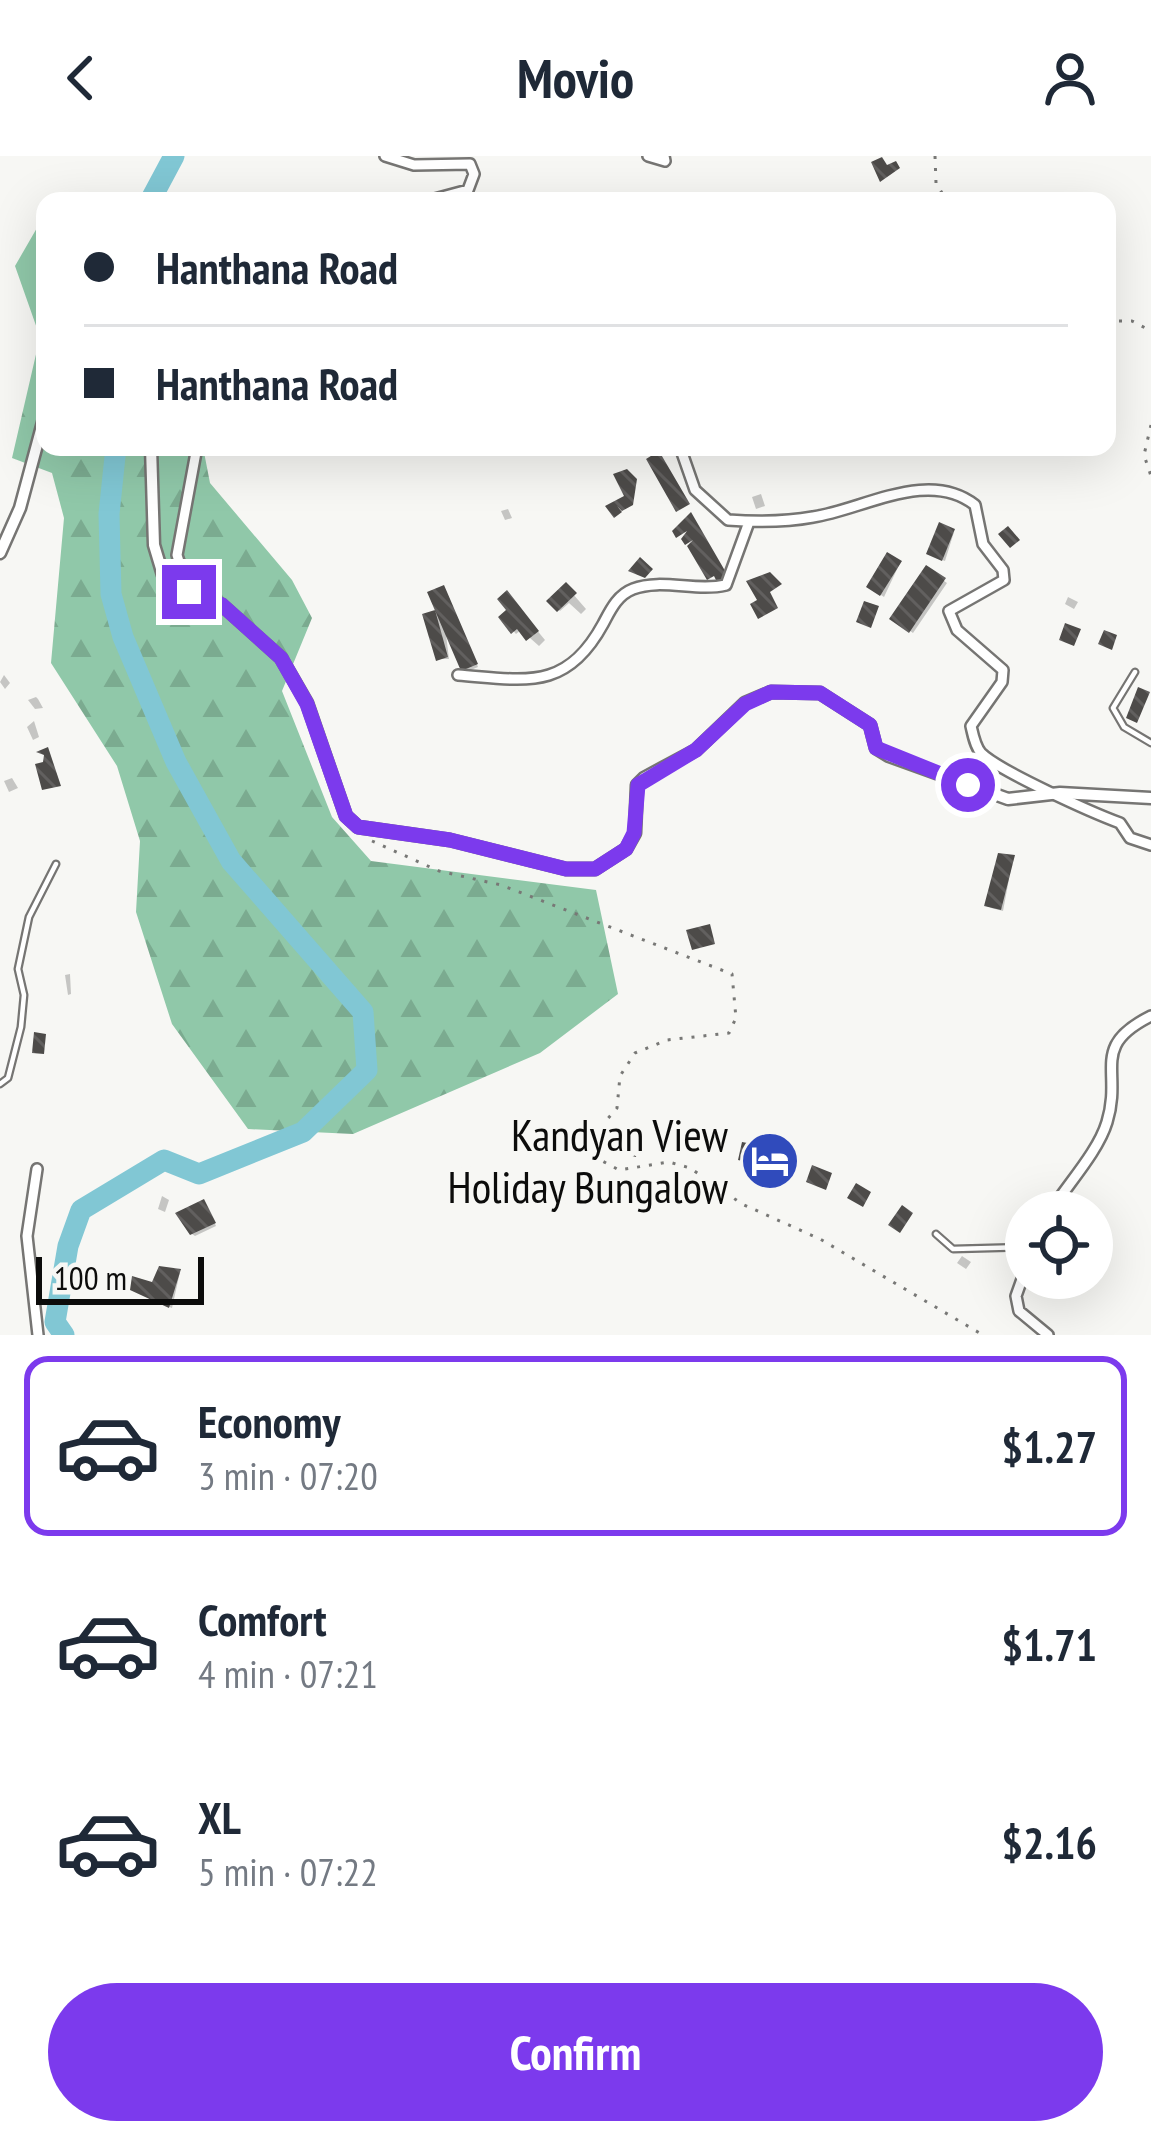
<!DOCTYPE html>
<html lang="en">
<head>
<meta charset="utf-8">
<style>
  body { margin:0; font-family:"PT Sans Narrow",sans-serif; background:#f2f2f3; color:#1f2937; height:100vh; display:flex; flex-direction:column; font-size:45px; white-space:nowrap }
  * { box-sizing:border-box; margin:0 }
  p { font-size:39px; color:#747a83 }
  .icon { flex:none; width:66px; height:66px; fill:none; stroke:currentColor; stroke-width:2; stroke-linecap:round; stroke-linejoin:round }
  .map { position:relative; height:1179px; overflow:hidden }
  .side { display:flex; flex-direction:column; background:#fff; flex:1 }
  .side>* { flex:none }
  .guide { position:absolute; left:36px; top:36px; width:1080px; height:264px; border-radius:24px; box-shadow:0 12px 48px #0002; display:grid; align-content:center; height:264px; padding:0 48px; background:#fff }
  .buttons { position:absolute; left:1005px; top:1035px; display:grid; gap:24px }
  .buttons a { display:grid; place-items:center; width:108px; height:108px; border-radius:50%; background:#fff; box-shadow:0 12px 48px #0002; font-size:60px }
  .scale { position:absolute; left:36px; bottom:30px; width:168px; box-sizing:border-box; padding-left:12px; border:6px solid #0c0c0b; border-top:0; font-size:33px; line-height:42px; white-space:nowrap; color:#0c0c0b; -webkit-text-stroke:9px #f7f7f4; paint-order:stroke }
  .end { position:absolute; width:54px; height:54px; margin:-27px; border:15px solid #7c3aed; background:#fff; box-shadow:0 0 0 6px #fff }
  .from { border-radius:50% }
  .guide b { display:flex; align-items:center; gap:42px; height:114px; font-size:45px }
  .guide b+b { border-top:3px solid #e0e1e3 }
  .guide i { width:30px; height:30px; background:#1f2937 }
  ul { padding:21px 0 0; list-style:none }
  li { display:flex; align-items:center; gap:36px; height:180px; margin:0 24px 18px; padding:0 24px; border:6px solid transparent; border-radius:24px }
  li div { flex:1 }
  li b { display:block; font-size:45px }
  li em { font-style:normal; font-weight:700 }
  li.current { border-color:#7c3aed }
  li>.icon { width:108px; height:108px; stroke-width:1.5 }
  .cta { display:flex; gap:24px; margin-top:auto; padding:24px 48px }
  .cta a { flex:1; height:138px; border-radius:72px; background:#7c3aed; color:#fff; font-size:48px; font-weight:700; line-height:138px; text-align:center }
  header { display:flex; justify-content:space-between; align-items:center; height:156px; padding:0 48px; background:#fff; font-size:54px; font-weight:700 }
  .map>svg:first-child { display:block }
  .forest { fill:url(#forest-firs) }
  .shadow { fill:#0003 }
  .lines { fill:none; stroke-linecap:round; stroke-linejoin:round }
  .river { stroke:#81c7d4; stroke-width:21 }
  .building { fill:url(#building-back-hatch) }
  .service-casing { stroke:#767573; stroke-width:9 }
  .minor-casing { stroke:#767573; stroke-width:14 }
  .tertiary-casing { stroke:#767573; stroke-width:15 }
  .path { stroke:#787876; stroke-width:3; stroke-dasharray:3 9; stroke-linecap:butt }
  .service { stroke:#fff; stroke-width:4.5 }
  .minor { stroke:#fff; stroke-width:9 }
  .tertiary { stroke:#fff; stroke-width:10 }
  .route { stroke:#7c3aed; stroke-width:15 }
  .labels { text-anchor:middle; stroke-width:12; stroke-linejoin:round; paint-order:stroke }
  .poi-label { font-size:45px; fill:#0c0c0b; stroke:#f7f7f4; text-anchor:end }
</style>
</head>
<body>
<header><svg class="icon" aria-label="back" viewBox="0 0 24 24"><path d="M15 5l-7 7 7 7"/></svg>Movio<svg class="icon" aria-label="person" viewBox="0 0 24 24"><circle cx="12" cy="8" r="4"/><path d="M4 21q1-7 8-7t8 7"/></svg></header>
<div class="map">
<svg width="1151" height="1179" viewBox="0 0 1151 1179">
  <defs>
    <pattern id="forest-firs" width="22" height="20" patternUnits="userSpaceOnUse" patternTransform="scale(3)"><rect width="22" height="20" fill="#90c8a9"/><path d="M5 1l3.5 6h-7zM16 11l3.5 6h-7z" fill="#7bab90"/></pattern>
    <pattern id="building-back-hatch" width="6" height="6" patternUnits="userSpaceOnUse" patternTransform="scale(3)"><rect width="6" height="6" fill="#4d4b49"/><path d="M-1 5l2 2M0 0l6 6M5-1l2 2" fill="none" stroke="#62605f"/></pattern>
  </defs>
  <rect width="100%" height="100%" fill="#f7f7f4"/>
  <path class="forest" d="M 45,58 L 45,291 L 203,291 L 210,327 L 292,424 L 312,462 L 282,535 L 332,661 L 371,705 L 596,734 L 618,838 L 540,897 L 353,978 L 248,973 L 172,868 L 136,756 L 140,685 L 117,610 L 51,507 L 64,362 L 52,317 L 12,302 L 40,181 L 15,110 Z"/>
  <path class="shadow" d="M 761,338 L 765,350 L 756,353 L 752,341 Z
    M 508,353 L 512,362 L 505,364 L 501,355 Z
    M 954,376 L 945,405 L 932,400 Z
    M 900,407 L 884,441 L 872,433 Z
    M 927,413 L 947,427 L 913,477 L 893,463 Z
    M 566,430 L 586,453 L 581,458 L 569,447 L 560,455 L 550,445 Z
    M 446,435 L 478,511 L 466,516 L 445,470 L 449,503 L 438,503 L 426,460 L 439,456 Z
    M 507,438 L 545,484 L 539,490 L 521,474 L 516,478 L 502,462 L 511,455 Z
    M 1068,441 L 1078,446 L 1074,453 L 1065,448 Z
    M 4,519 L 10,527 L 5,533 L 0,526 Z
    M 36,541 L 38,543 L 43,552 L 35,553 L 28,544 Z
    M 34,565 L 39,581 L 33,584 L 27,571 Z
    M 12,622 L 18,632 L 9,636 L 4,625 Z
    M 1013,702 L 1003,755 L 991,752 L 988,749 Z
    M 70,818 L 71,838 L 68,839 L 65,819 Z
    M 778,1001 L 787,1005 L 784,1016 L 775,1012 Z
    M 162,1040 L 169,1044 L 165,1056 L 158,1053 Z
    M 206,1049 L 216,1070 L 195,1080 L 192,1078 Z
    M 962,1100 L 971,1106 L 966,1113 L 957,1107 Z
    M 180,1116 L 172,1152 L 136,1136 Z"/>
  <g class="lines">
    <path class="river" d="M 150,45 L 174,0
      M 64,1179 L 55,1166 L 68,1090 L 81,1054 L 164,1004 L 199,1018 L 303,976 L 367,914 L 363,856 L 231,705 L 176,606 L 123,481 L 111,438 L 109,358 L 116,291"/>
  </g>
  <path class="building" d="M 882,1 L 887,9 L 896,5 L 900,12 L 880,26 L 871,6 Z
    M 659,295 L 690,348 L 676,356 L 646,303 Z
    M 627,313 L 637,323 L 633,349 L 622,355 L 617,350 L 622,356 L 614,362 L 605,350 L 624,340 L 613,318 Z
    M 691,356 L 728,420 L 717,426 L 714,420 L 707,424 L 687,390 L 693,384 L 685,389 L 681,383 L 687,375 L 676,382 L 672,375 Z
    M 939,366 L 955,373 L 942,405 L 926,398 Z
    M 1008,370 L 1020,384 L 1010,392 L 998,378 Z
    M 887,396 L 902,405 L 880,440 L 866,431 Z
    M 640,401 L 653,413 L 645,422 L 628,415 Z
    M 926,409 L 946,422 L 909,477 L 889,463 Z
    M 770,416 L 782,428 L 770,436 L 778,452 L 758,463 L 750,448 L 757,444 L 746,425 Z
    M 566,426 L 577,437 L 557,456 L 546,445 Z
    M 444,429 L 478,508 L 461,515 L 427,436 Z
    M 507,434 L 539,475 L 526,485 L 517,473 L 511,478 L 498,461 L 506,454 L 497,443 Z
    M 864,445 L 879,450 L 871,472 L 856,466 Z
    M 435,454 L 448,501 L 436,505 L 422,458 Z
    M 1065,467 L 1081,473 L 1074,490 L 1059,484 Z
    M 1104,474 L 1117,479 L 1112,494 L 1098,488 Z
    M 1138,531 L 1150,536 L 1137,567 L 1126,562 Z
    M 48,591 L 61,630 L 42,634 L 35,608 L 43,606 L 44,599 L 36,596 Z
    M 998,697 L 1015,699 L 1001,754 L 984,750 Z
    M 710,768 L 715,788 L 692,794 L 686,774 Z
    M 34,876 L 46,878 L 44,898 L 32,897 Z
    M 627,976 L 642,980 L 636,1001 L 621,997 Z
    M 742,986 L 758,989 L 755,1008 L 738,1004 Z
    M 812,1009 L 832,1017 L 826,1034 L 806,1026 Z
    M 856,1027 L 871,1036 L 863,1051 L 847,1042 Z
    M 204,1043 L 216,1067 L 190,1079 L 175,1057 Z
    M 902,1049 L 913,1057 L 900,1077 L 888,1069 Z
    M 159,1110 L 181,1113 L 169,1152 L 130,1134 L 132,1120 L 152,1126 Z"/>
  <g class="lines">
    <g class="service-casing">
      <path id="service" d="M 1135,516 L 1113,552 L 1124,571 L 1151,587
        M 0,928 L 8,922 L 21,871 L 24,839 L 18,813 L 29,761 L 56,708
        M 936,1078 L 953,1093 L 1026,1091"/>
    </g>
    <g class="minor-casing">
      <path id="minor" d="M 385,0 L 414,9 L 470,8 L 474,18 L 468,34 L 427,45
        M 648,0 L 665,5 L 664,0
        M 680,291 L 695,334 L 728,364 C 756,366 786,366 813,361 C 862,354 928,312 975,349 L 983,388 L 1003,414 L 1004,424 L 949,455 L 957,474 L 1003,514 L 1002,526 L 971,570 C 973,579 975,590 981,597 C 999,615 1093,657 1120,667 L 1130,682 L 1151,689
        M 187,431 L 177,399 L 197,291
        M 458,519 C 525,524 566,536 603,468 C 610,455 617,439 633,433 C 661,422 696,436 726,429 L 749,366
        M 37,1013 L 27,1080 L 38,1179
        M 1050,1056 C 1067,1029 1098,996 1107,966 C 1123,914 1089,891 1151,860
        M 1026,1112 L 1016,1140 L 1019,1155 L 1048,1179"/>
    </g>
    <g class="tertiary-casing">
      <path id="tertiary" d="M 151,291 L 154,389 L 163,419 L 222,449 L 281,502 L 307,547 L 346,660 L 358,671 L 450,684 L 566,713 L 595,713 L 626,693 L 635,677 L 637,629 L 644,622 L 696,594 L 745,547 L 771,536 L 820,537 L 870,569 L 876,592 L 889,600 L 1008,643 L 1060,637 L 1151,642
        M 0,397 L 20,352 L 45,259"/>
    </g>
    <path class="path" d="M 935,0 L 936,27 L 947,45
      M 1107,165 L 1132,165 L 1151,175
      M 1151,269 L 1144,299 L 1151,320
      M 372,685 L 439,715 L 501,729 L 732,818 L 736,862 L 729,877 L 667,884 L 635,897 L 620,920 L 617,952 L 590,983 L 593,1000 L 619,1014 L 669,1006 L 690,1012 L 742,1048 L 820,1083 L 983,1179"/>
    <use href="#service" class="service"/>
    <use href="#minor" class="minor"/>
    <use href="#tertiary" class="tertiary"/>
  </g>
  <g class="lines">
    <path class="route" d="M 189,436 L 222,449 L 281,502 L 307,548 L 346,660 L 358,671 L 450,684 L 566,713 L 595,713 L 626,693 L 634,677 L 638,629 L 696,594 L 745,548 L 771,536 L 820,537 L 870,569 L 876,592 L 968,629"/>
  </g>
  <defs>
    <g id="hotel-disc" transform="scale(3)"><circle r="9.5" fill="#304bbc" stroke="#f7f7f4"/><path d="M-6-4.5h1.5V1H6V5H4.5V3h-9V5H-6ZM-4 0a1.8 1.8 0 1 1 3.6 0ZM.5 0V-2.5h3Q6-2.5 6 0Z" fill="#fff"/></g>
  </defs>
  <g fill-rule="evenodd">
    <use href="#hotel-disc" x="770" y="1005"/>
  </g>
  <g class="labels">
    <g class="poi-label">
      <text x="728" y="995">Kandyan View<tspan x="728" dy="52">Holiday Bungalow</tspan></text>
    </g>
  </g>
</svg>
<div class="buttons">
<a><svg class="icon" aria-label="locate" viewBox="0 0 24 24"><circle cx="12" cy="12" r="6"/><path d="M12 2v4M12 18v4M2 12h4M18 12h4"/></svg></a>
</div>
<div class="scale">100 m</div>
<i class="end from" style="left:968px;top:629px"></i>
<i class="end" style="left:189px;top:436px"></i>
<div class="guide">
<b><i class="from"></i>Hanthana Road</b>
<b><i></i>Hanthana Road</b>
</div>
</div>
<section class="side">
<ul>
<li class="current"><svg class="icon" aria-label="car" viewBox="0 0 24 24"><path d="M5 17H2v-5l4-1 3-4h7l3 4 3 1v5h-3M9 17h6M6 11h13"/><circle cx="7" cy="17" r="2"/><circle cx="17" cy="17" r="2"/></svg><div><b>Economy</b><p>3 min · 07:20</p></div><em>$1.27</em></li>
<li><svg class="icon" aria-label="car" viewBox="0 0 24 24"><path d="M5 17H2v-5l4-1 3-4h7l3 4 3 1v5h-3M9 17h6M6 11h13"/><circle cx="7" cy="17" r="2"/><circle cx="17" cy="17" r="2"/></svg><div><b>Comfort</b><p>4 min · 07:21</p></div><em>$1.71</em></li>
<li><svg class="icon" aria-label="car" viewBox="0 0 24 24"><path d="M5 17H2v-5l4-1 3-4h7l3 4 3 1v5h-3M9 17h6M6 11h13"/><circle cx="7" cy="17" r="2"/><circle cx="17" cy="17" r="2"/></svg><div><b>XL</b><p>5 min · 07:22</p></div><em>$2.16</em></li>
</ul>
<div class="cta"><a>Confirm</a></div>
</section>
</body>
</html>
